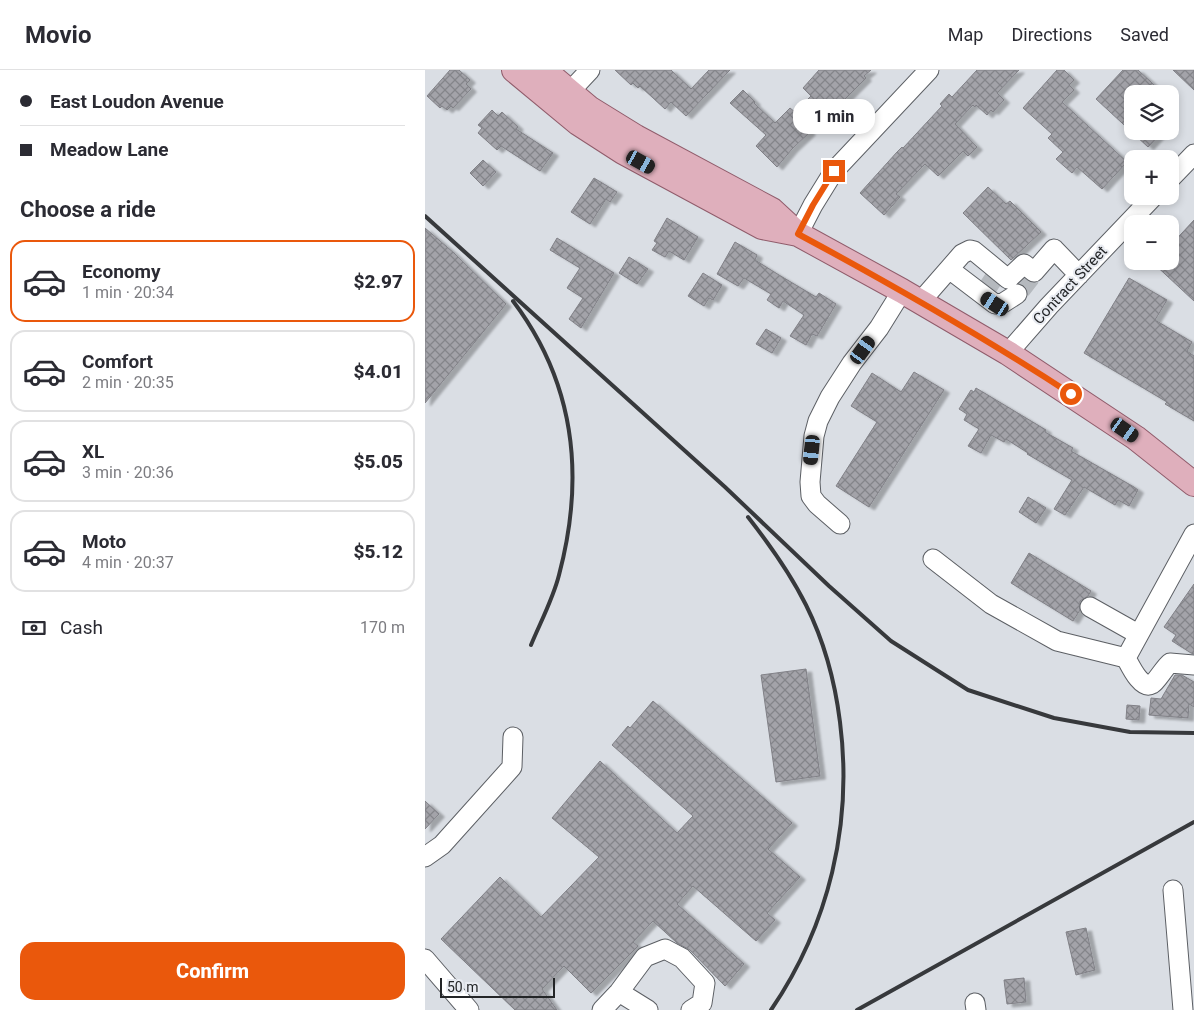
<!DOCTYPE html>
<html lang="en">
<head>
<meta charset="utf-8">
<style>
  body { margin:0; font-family:Roboto,sans-serif; background:#f2f2f3; color:#2b2b33; height:100vh; display:flex; flex-direction:column; font-size:19px; white-space:nowrap }
  * { box-sizing:border-box; margin:0 }
  p { font-size:16px; color:#7c7c81 }
  .icon { flex:none; width:28px; height:28px; fill:none; stroke:currentColor; stroke-width:2; stroke-linecap:round; stroke-linejoin:round }
  .map { position:relative; flex:1; overflow:hidden }
  .side { display:flex; flex-direction:column; background:#fff; width:425px }
  .side>* { flex:none }
  .top-card { display:grid; align-content:center; height:110px; padding:0 20px; background:#fff }
  .buttons { position:absolute; left:699px; top:15px; display:grid; gap:10px }
  .buttons a { display:grid; place-items:center; width:55px; height:55px; border-radius:10px; background:#fff; box-shadow:0 2px 8px #0003; font-size:25px }
  .scale { position:absolute; left:15px; bottom:12px; width:115px; box-sizing:border-box; padding-left:5px; border:2px solid #232527; border-top:0; font-size:14px; line-height:18px; white-space:nowrap; color:#232527; -webkit-text-stroke:4px #e8ebf1; paint-order:stroke }
  .end { position:absolute; width:22px; height:22px; margin:-11px; border:6px solid #ea580c; background:#fff; box-shadow:0 0 0 2px #fff }
  .from { border-radius:50% }
  .bubble { position:absolute; height:35px; border-radius:15px; background:#fff; box-shadow:0 2px 8px #0003; font-size:16px; font-weight:800; line-height:35px; text-align:center }
  .car { position:absolute; width:15px; height:30px; margin:-15px -8px; border-radius:6px; box-shadow:0 0 4px 1px #0007; background:linear-gradient(#222 24%,#8ab4d8 0 40%,#222 0 76%,#8ab4d8 0 86%,#222 0) }
  .top-card b { display:flex; align-items:center; gap:18px; height:48px; font-size:19px }
  .top-card b+b { border-top:1px solid #e1e1e2 }
  .top-card i { width:12px; height:12px; background:#2b2b33 }
  ul { padding:0; list-style:none }
  li { display:flex; align-items:center; gap:15px; height:82px; margin:0 10px 8px; padding:0 10px; border:2px solid #e1e1e2; border-radius:15px }
  li div { flex:1 }
  li b { display:block; font-size:19px }
  li em { font-style:normal; font-weight:800 }
  li.active { border-color:#ea580c }
  li>.icon { width:45px; height:45px; stroke-width:1.5 }
  h2 { padding:0 20px; font-size:22px; line-height:60px }
  .pay { display:flex; align-items:center; gap:12px; height:55px; padding:0 20px; font-size:19px }
  .pay p { margin-inline-start:auto }
  .button { display:flex; gap:10px; margin-top:auto; padding:10px 20px }
  .button a { flex:1; height:58px; border-radius:15px; background:#ea580c; color:#fff; font-size:20px; font-weight:800; line-height:58px; text-align:center }
  header { display:flex; align-items:center; gap:30px; box-sizing:border-box; height:70px; padding:0 25px; background:#fff; border-bottom:1px solid #e1e1e2 }
  header strong { font-size:24px }
  nav { display:flex; gap:28px; margin-inline-start:auto; font-size:18px }
  main { display:flex; flex:1; min-height:0 }
  .map>svg:first-child { display:block }
  .building { fill:url(#building-cross-hatch); stroke:#818187; filter:url(#shadow) }
  .lines { fill:none; stroke-linecap:round; stroke-linejoin:round }
  .minor-tunnel { stroke:#b5b9be; stroke-width:19; stroke-dasharray:19 9; stroke-linecap:butt }
  .minor-casing { stroke:#5c5f64; stroke-width:21 }
  .major-casing { stroke:#905c6b; stroke-width:26 }
  .minor { stroke:#fff; stroke-width:19 }
  .major { stroke:#dfafbc; stroke-width:24 }
  .rail { stroke:#37393c; stroke-width:4 }
  .route { stroke:#ea580c; stroke-width:6 }
  .labels { text-anchor:middle; stroke-width:4; stroke-linejoin:round; paint-order:stroke }
  .street-label { font-size:15px; fill:#232527; stroke:#e8ebf1 }
</style>
</head>
<body>
<header>
<strong>Movio</strong>
<nav><a>Map</a><a>Directions</a><a>Saved</a></nav>
</header>
<main>
<section class="side">
<div class="top-card">
<b><i class="from"></i>East Loudon Avenue</b>
<b><i></i>Meadow Lane</b>
</div>
<h2>Choose a ride</h2>
<ul>
<li class="active"><svg class="icon" aria-label="car" viewBox="0 0 24 24"><path d="M5 17H2v-5l4-1 3-4h7l3 4 3 1v5h-3M9 17h6M6 11h13"/><circle cx="7" cy="17" r="2"/><circle cx="17" cy="17" r="2"/></svg><div><b>Economy</b><p>1 min · 20:34</p></div><em>$2.97</em></li>
<li><svg class="icon" aria-label="car" viewBox="0 0 24 24"><path d="M5 17H2v-5l4-1 3-4h7l3 4 3 1v5h-3M9 17h6M6 11h13"/><circle cx="7" cy="17" r="2"/><circle cx="17" cy="17" r="2"/></svg><div><b>Comfort</b><p>2 min · 20:35</p></div><em>$4.01</em></li>
<li><svg class="icon" aria-label="car" viewBox="0 0 24 24"><path d="M5 17H2v-5l4-1 3-4h7l3 4 3 1v5h-3M9 17h6M6 11h13"/><circle cx="7" cy="17" r="2"/><circle cx="17" cy="17" r="2"/></svg><div><b>XL</b><p>3 min · 20:36</p></div><em>$5.05</em></li>
<li><svg class="icon" aria-label="car" viewBox="0 0 24 24"><path d="M5 17H2v-5l4-1 3-4h7l3 4 3 1v5h-3M9 17h6M6 11h13"/><circle cx="7" cy="17" r="2"/><circle cx="17" cy="17" r="2"/></svg><div><b>Moto</b><p>4 min · 20:37</p></div><em>$5.12</em></li>
</ul>
<div class="pay"><svg class="icon" aria-label="cash" viewBox="0 0 24 24"><path d="M3 7h18v10H3z"/><circle cx="12" cy="12" r="2"/></svg>Cash<p>170 m</p></div>
<div class="button"><a>Confirm</a></div>
</section>
<div class="map">
<svg width="769" height="940" viewBox="0 0 769 940">
  <defs>
    <pattern id="building-cross-hatch" width="8" height="8" patternUnits="userSpaceOnUse" patternTransform="scale(1.25)"><rect width="8" height="8" fill="#a3a3a9"/><path d="M0 0l8 8M0 8l8-8" fill="none" stroke="#84858a"/></pattern>
    <filter id="shadow"><feDropShadow dx="5.5" dy="3" stdDeviation="1" flood-color="#0004"/></filter>
  </defs>
  <rect width="100%" height="100%" fill="#dadee4"/>
  <path class="building" d="M 25,0 L 34,0 L 45,10 L 41,14 L 46,19 L 28,38 L 26,36 L 22,40 L 17,36 L 15,38 L 2,26 Z
    M 190,0 L 246,0 L 266,19 L 284,0 L 305,0 L 261,46 L 246,32 L 240,39 L 216,17 L 215,16 L 213,18 L 208,13 L 206,15 Z
    M 394,0 L 446,0 L 439,6 L 441,8 L 407,42 L 403,38 L 400,38 L 380,57 L 385,62 L 367,79 L 352,97 L 331,76 L 341,65 L 305,33 L 318,20 L 330,32 L 329,33 L 350,53 L 365,38 L 370,42 L 386,26 L 378,18 Z
    M 552,0 L 594,0 L 572,23 L 579,30 L 568,42 L 566,40 L 562,45 L 551,35 L 550,37 L 548,35 L 530,54 L 552,77 L 543,86 L 538,81 L 513,106 L 500,94 L 471,124 L 475,127 L 459,145 L 435,123 L 472,82 L 477,77 L 478,78 L 517,36 L 515,34 L 524,24 L 527,27 Z
    M 632,0 L 639,0 L 649,10 L 644,15 L 649,20 L 637,32 L 702,92 L 677,119 L 652,97 L 647,103 L 631,89 L 638,82 L 623,68 L 627,64 L 598,38 Z
    M 698,0 L 713,0 L 739,24 L 708,24 L 708,61 L 738,61 L 723,77 L 671,29 Z
    M 748,0 L 769,0 L 769,20 Z
    M 67,40 L 73,46 L 77,42 L 93,57 L 91,59 L 128,83 L 115,101 L 76,76 L 72,80 L 53,63 L 57,58 L 53,55 Z
    M 58,90 L 71,102 L 58,116 L 45,103 Z
    M 169,108 L 192,122 L 185,132 L 181,129 L 165,154 L 146,142 Z
    M 563,117 L 581,134 L 585,131 L 616,162 L 586,190 L 538,143 Z
    M 242,148 L 273,167 L 259,190 L 244,181 L 240,187 L 227,180 L 232,173 L 229,171 Z
    M 769,150 L 769,231 L 726,191 L 745,191 L 745,176 Z
    M 0,158 L 29,183 L 81,234 L 0,333 Z
    M 132,168 L 189,203 L 156,258 L 144,249 L 158,228 L 142,218 L 155,198 L 125,180 Z
    M 310,172 L 332,185 L 330,190 L 354,205 L 391,227 L 394,223 L 411,234 L 392,266 L 387,264 L 381,275 L 365,266 L 379,245 L 358,231 L 354,238 L 342,230 L 346,224 L 319,208 L 313,216 L 292,204 Z
    M 204,187 L 223,199 L 212,214 L 194,203 Z
    M 278,203 L 297,215 L 288,230 L 284,228 L 279,236 L 263,226 Z
    M 704,208 L 742,230 L 730,250 L 767,272 L 762,281 L 769,286 L 769,351 L 740,334 L 742,332 L 659,283 Z
    M 341,259 L 356,268 L 347,283 L 331,274 Z
    M 489,302 L 519,320 L 444,437 L 411,416 L 452,352 L 426,336 L 447,303 L 476,322 Z
    M 551,318 L 621,360 L 620,362 L 648,378 L 646,381 L 709,417 L 713,420 L 704,436 L 693,430 L 690,435 L 659,417 L 640,445 L 629,439 L 647,410 L 602,384 L 603,383 L 581,369 L 579,372 L 566,365 L 556,383 L 543,376 L 554,359 L 539,350 L 542,344 L 534,339 L 546,320 L 549,322 Z
    M 603,427 L 621,438 L 611,453 L 594,442 Z
    M 604,483 L 666,521 L 663,526 L 655,531 L 655,540 L 648,551 L 586,513 Z
    M 769,514 L 769,584 L 766,583 L 747,571 L 751,565 L 739,557 Z
    M 381,599 L 395,706 L 351,712 L 336,605 Z
    M 750,605 L 757,605 L 769,612 L 769,637 L 764,634 L 763,648 L 724,645 L 726,628 L 736,629 Z
    M 228,631 L 367,753 L 343,779 L 375,807 L 342,843 L 350,850 L 331,871 L 268,816 L 252,834 L 319,894 L 300,916 L 265,880 L 252,873 L 228,851 L 208,872 L 213,876 L 166,923 L 139,896 L 117,919 L 132,940 L 90,940 L 16,869 L 75,807 L 116,847 L 174,787 L 127,748 L 175,691 L 252,763 L 268,746 L 187,675 L 203,656 L 205,658 Z
    M 702,635 L 715,636 L 714,650 L 701,649 Z
    M 0,731 L 14,744 L 0,759 Z
    M 661,858 L 670,900 L 651,905 L 641,862 Z
    M 599,908 L 601,932 L 582,934 L 579,910 Z"/>
  <g class="lines">
    <path class="minor-tunnel" d="M 563,217 L 571,205
      M 596,220 L 606,207"/>
    <g class="minor-casing">
      <path id="minor" d="M 135,32 L 165,0
        M 745,109 L 769,84
        M 373,164 L 388,135 L 409,101 L 504,0
        M 524,199 L 570,234 L 578,233 L 592,224
        M 496,231 L 537,184 L 545,180 L 549,181 L 583,209 L 599,194 L 609,202 L 629,179 L 654,205
        M 583,283 L 624,236 L 729,126
        M 415,454 L 392,434 L 386,426 L 385,412 L 389,366 L 393,351 L 405,327 L 427,293 L 454,258 L 477,221
        M 508,489 L 566,534 L 632,571 L 701,588 L 769,464
        M 665,537 L 713,564
        M 701,588 C 705,595 716,620 727,614 C 732,611 739,598 745,593 L 769,595
        M 0,787 L 17,775 L 87,697 L 88,667
        M 748,820 L 758,940
        M 0,889 L 44,940
        M 194,922 L 223,940
        M 550,933 L 551,940
        M 177,940 L 194,922 L 220,887 L 240,879 L 257,888 L 280,913 L 277,933 L 266,940"/>
    </g>
    <g class="major-casing">
      <path id="major" d="M 89,0 L 153,53 L 198,82 L 337,157 L 373,164
        M 119,0 L 164,38 L 211,67 L 347,140 L 373,164 L 477,221 L 583,283 L 711,368 L 769,414"/>
    </g>
    <use href="#minor" class="minor"/>
    <use href="#major" class="major"/>
    <path class="rail" d="M 0,146 L 300,417 L 404,516 L 466,571 L 543,620 L 629,648 L 705,662 L 769,663
      M 88,231 C 150,313 160,407 134,505 C 128,529 115,553 106,575
      M 323,447 C 345,475 365,503 381,535 C 399,571 410,612 415,652 C 428,754 404,855 346,940
      M 432,940 L 769,752"/>
  </g>
  <g class="lines">
    <path class="route" d="M 409,101 L 388,135 L 373,164 C 466,214 557,266 646,324"/>
  </g>
  <g class="labels">
    <g class="street-label">
      <text transform="translate(645 215) rotate(-47)" y="5">Contract Street</text>
    </g>
  </g>
</svg>
<div class="buttons">
<a><svg class="icon" aria-label="layers" viewBox="0 0 24 24"><path d="M12 4l9 5-9 5-9-5zM3 14l9 5 9-5"/></svg></a>
<a>+</a>
<a>−</a>
</div>
<div class="scale">50 m</div>
<i class="end from" style="left:646px;top:324px"></i>
<i class="end" style="left:409px;top:101px"></i>
<div class="bubble" style="left:368px;top:29px;width:82px">1 min</div>
<i class="car" style="left:216px;top:92px;rotate:119deg"></i>
<i class="car" style="left:570px;top:234px;rotate:303deg"></i>
<i class="car" style="left:438px;top:280px;rotate:36deg"></i>
<i class="car" style="left:700px;top:360px;rotate:125deg"></i>
<i class="car" style="left:387px;top:380px;rotate:186deg"></i>
</div>
</main>
</body>
</html>
